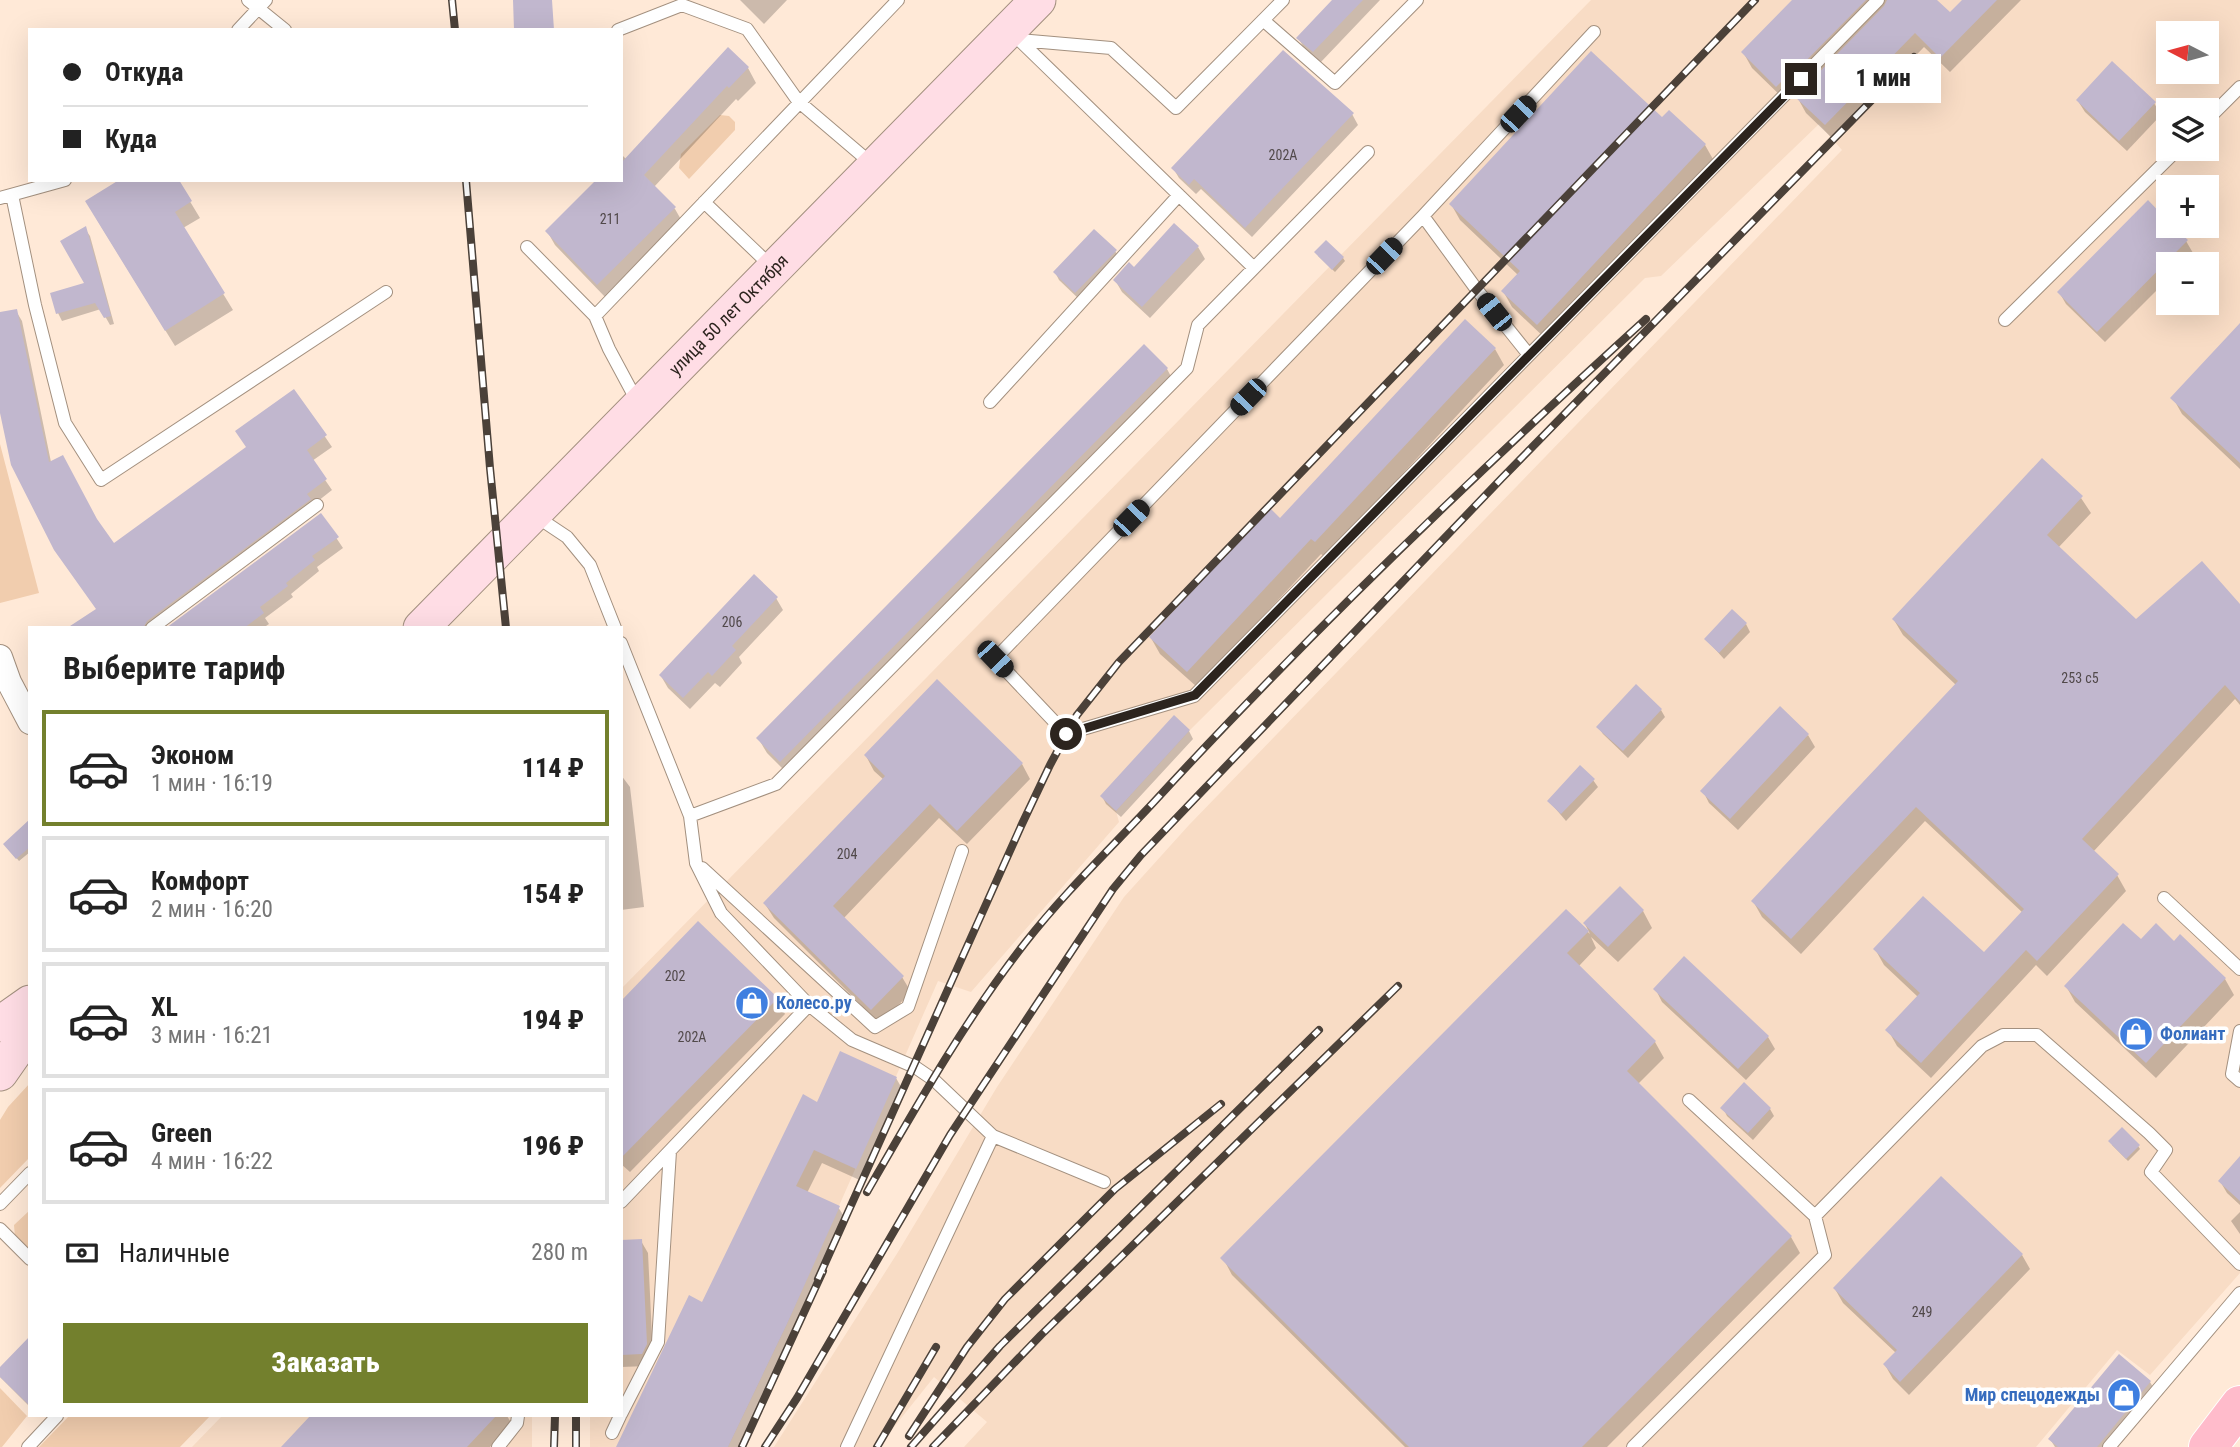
<!DOCTYPE html>
<html lang="ru">
<head>
<meta charset="utf-8">
<style>
  body { margin:0; font-family:"Roboto Condensed",sans-serif; background:#f2f2f2; color:#222; height:100vh; display:flex; flex-direction:column; font-size:26px; white-space:nowrap }
  * { box-sizing:border-box; margin:0 }
  p { font-size:23px; color:#767676 }
  .icon { flex:none; width:38px; height:38px; fill:none; stroke:currentColor; stroke-width:2; stroke-linecap:round; stroke-linejoin:round }
  .map { position:relative; flex:1; overflow:hidden }
  .panel { position:absolute; left:28px; top:626px; width:595px; height:791px; display:flex; flex-direction:column; background:#fff; border-radius:0px; box-shadow:0 7px 28px #0002 }
  .panel>* { flex:none }
  .banner { position:absolute; left:28px; top:28px; width:595px; height:154px; border-radius:0px; box-shadow:0 7px 28px #0002; display:grid; align-content:center; height:154px; padding:0 35px; background:#fff }
  .needle { width:46px; rotate:276deg }
  .tools { position:absolute; left:2156px; top:21px; display:grid; gap:14px }
  .tools a { display:grid; place-items:center; width:63px; height:63px; border-radius:0px; background:#fff; box-shadow:0 7px 28px #0002; font-size:35px }
  .end { position:absolute; width:32px; height:32px; margin:-16px; border:9px solid #2c241e; background:#fff; box-shadow:0 0 0 4px #fff }
  .from { border-radius:50% }
  .bubble { position:absolute; height:49px; border-radius:0px; background:#fff; box-shadow:0 7px 28px #0002; font-size:23px; font-weight:800; line-height:49px; text-align:center }
  .car { position:absolute; width:21px; height:42px; margin:-21px -10px; border-radius:9px; box-shadow:0 0 5px 2px #0007; background:linear-gradient(#222 24%,#8ab4d8 0 40%,#222 0 76%,#8ab4d8 0 86%,#222 0) }
  .banner b { display:flex; align-items:center; gap:24px; height:66px; font-size:26px }
  .banner b+b { border-top:2px solid #e0e0e0 }
  .banner i { width:18px; height:18px; background:#222 }
  ul { padding:0; list-style:none }
  li { display:flex; align-items:center; gap:21px; height:116px; margin:0 14px 10px; padding:0 21px; border:4px solid #e0e0e0; border-radius:0px }
  li div { flex:1 }
  li b { display:block; font-size:26px }
  li em { font-style:normal; font-weight:800 }
  li.current { border-color:#73802d }
  li>.icon { width:63px; height:63px; stroke-width:1.5 }
  h2 { padding:0 35px; font-size:32px; line-height:84px }
  .pay { display:flex; align-items:center; gap:18px; height:77px; padding:0 35px; font-size:26px }
  .pay p { margin-inline-start:auto }
  .button { display:flex; gap:14px; margin-top:auto; padding:14px 35px }
  .button a { flex:1; height:80px; border-radius:0px; background:#73802d; color:#fff; font-size:28px; font-weight:800; line-height:80px; text-align:center }
  .map>svg:first-child { display:block }
  .built { fill:#f8dcc5; fill-rule:evenodd }
  .green { fill:#f1cdae }
  .shadow { fill:#0003 }
  .building { fill:#c1b7ce }
  .lines { fill:none; stroke-linecap:round; stroke-linejoin:round }
  .service-casing { stroke:#a3907f; stroke-width:14 }
  .minor-casing { stroke:#a3907f; stroke-width:26 }
  .secondary-casing { stroke:#a3907f; stroke-width:37 }
  .primary-casing { stroke:#fff; stroke-width:40 }
  .service { stroke:#fff; stroke-width:12 }
  .minor { stroke:#fff; stroke-width:24 }
  .secondary { stroke:#ffdde5; stroke-width:35 }
  .primary { stroke:#ffbbcb; stroke-width:38 }
  .rail-casing { stroke:#4b4139; stroke-width:8 }
  .rail { stroke:#fff; stroke-width:5; stroke-dasharray:16; stroke-linecap:butt }
  .route { stroke:#2c241e; stroke-width:9 }
  .labels { text-anchor:middle; stroke-width:7; stroke-linejoin:round; paint-order:stroke }
  .number-label { font-size:14px; fill:#51494a }
  .street-label { font-size:18px; fill:#2c241e; stroke:#fff }
  .shop-label { font-size:18px; font-weight:bold; fill:#366cbe; stroke:#fff; text-anchor:start }
</style>
</head>
<body>
<div class="map">
<svg width="2240" height="1447" viewBox="0 0 2240 1447">
  <rect width="100%" height="100%" fill="#ffe9d7"/>
  <path class="built" d="M 1591,0 L 2240,0 L 2240,1273 L 2150,1375 L 2117,1350 L 2036,1447 L 964,1447 L 987,1422 L 934,1377 L 878,1447 L 774,1447 L 898,1252 L 997,1087 L 1124,897 L 1189,825 L 1842,150 L 1819,124 L 1661,276 L 1645,278 L 1190,730 L 1116,811 L 1119,822 L 971,992 L 938,981 L 787,1324 L 728,1447 L 590,1447 L 590,1416 L 621,1416 L 621,989 ZM 2168,33 L 2207,33 L 2207,72 L 2168,72 ZM 2168,110 L 2207,110 L 2207,149 L 2168,149 ZM 2168,187 L 2207,187 L 2207,226 L 2168,226 ZM 2168,264 L 2207,264 L 2207,303 L 2168,303 Z
    M 222,1416 L 532,1416 L 532,1447 L 192,1447 Z"/>
  <path class="green" d="M 720,115 L 729,116 L 735,122 L 735,130 L 689,179 L 679,168 L 681,154 Z
    M 0,444 L 39,593 L 0,603 Z
    M 30,1083 L 30,1157 L 0,1188 L 0,1120 L 8,1107 Z
    M 30,1210 L 30,1252 L 15,1237 L 14,1225 Z
    M 0,1388 L 27,1416 L 2,1447 L 0,1447 Z
    M 69,1416 L 210,1416 L 180,1447 L 39,1447 Z"/>
  <path class="shadow" d="M 740,0 L 787,0 L 764,24 Z
    M 1335,0 L 1380,0 L 1320,63 L 1305,49 L 1298,38 Z
    M 1794,0 L 1935,0 L 1950,15 L 1964,0 L 2021,0 L 1950,72 L 1924,47 L 1834,140 L 1806,113 L 1796,95 L 1786,101 L 1752,68 L 1743,52 Z
    M 728,50 L 748,68 L 756,83 L 738,101 L 736,99 L 654,187 L 675,209 L 683,223 L 606,298 L 555,245 L 547,231 L 621,180 L 621,158 L 623,156 L 627,160 Z
    M 2078,101 L 2154,103 L 2161,115 L 2127,151 L 2085,112 Z
    M 1352,114 L 1358,125 L 1252,237 L 1201,189 L 1196,194 L 1179,178 L 1173,168 Z
    M 1663,120 L 1705,145 L 1714,161 L 1547,340 L 1512,307 L 1503,291 L 1518,275 L 1460,220 L 1451,204 Z
    M 177,180 L 200,218 L 183,228 L 233,310 L 175,346 L 96,218 Z
    M 2148,203 L 2168,226 L 2186,241 L 2193,253 L 2182,264 L 2168,264 L 2168,279 L 2105,342 L 2066,304 L 2059,292 Z
    M 85,229 L 90,236 L 114,324 L 110,325 L 101,309 L 62,321 L 58,313 L 87,284 Z
    M 1198,247 L 1205,259 L 1150,318 L 1122,292 L 1115,280 Z
    M 1115,251 L 1120,259 L 1080,300 L 1059,280 L 1055,272 Z
    M 1318,256 L 1343,258 L 1345,261 L 1335,272 Z
    M 16,311 L 22,321 L 51,462 L 114,545 L 248,448 L 294,391 L 332,447 L 312,461 L 332,490 L 157,628 L 70,628 L 98,610 L 0,405 L 0,314 Z
    M 2240,326 L 2240,469 L 2182,414 L 2173,398 Z
    M 1144,346 L 1167,369 L 1175,384 L 789,775 L 767,753 L 758,738 Z
    M 1495,349 L 1504,365 L 1325,557 L 1321,554 L 1197,687 L 1160,654 L 1151,638 L 1280,520 Z
    M 2081,498 L 2091,513 L 2058,548 L 2136,621 L 2240,607 L 2240,705 L 2235,699 L 2093,852 L 2117,875 L 2126,891 L 2047,976 L 2036,965 L 1931,1078 L 1897,1046 L 1888,1030 L 1918,997 L 1884,965 L 1875,949 L 1984,955 L 2023,913 L 1925,821 L 1801,954 L 1762,917 L 1753,901 L 1956,685 L 1903,635 L 1894,620 Z
    M 321,515 L 343,548 L 317,567 L 319,571 L 291,594 L 293,597 L 265,618 L 269,624 L 263,628 L 169,628 Z
    M 776,598 L 783,610 L 739,657 L 742,663 L 720,687 L 715,683 L 690,709 L 668,688 L 661,676 Z
    M 1746,624 L 1750,632 L 1724,659 L 1706,639 Z
    M 1661,710 L 1665,717 L 1628,758 L 1603,734 L 1598,727 Z
    M 1174,717 L 1189,731 L 1193,739 L 1121,817 L 1106,804 L 1102,796 Z
    M 1808,735 L 1815,747 L 1738,830 L 1709,803 L 1703,791 Z
    M 866,756 L 1022,764 L 1030,779 L 967,844 L 939,818 L 843,919 L 902,977 L 911,992 L 880,1024 L 774,918 L 765,904 L 884,780 L 874,771 Z
    M 621,775 L 630,787 L 644,907 L 621,910 Z
    M 1593,780 L 1598,787 L 1566,821 L 1549,801 Z
    M 30,828 L 30,852 L 19,861 L 7,847 Z
    M 1620,888 L 1643,911 L 1652,928 L 1618,962 L 1591,937 L 1596,948 L 1579,966 L 1655,1042 L 1664,1058 L 1638,1084 L 1791,1237 L 1800,1253 L 1607,1447 L 1405,1447 L 1232,1275 L 1223,1258 L 1566,911 L 1590,934 L 1585,924 Z
    M 698,924 L 777,999 L 785,1014 L 630,1172 L 621,1164 L 621,1003 Z
    M 2141,942 L 2174,943 L 2225,979 L 2234,995 L 2156,1078 L 2075,1002 L 2066,986 Z
    M 1656,990 L 1768,1037 L 1775,1049 L 1746,1080 L 1662,1002 Z
    M 896,1078 L 904,1092 L 864,1182 L 822,1163 L 807,1193 L 838,1207 L 847,1221 L 742,1447 L 620,1447 L 818,1104 Z
    M 1723,1108 L 1770,1109 L 1774,1116 L 1753,1140 L 1727,1116 Z
    M 2112,1145 L 2138,1146 L 2140,1149 L 2128,1161 Z
    M 2240,1158 L 2240,1205 L 2227,1193 L 2220,1181 Z
    M 2240,1212 L 2240,1234 L 2231,1221 Z
    M 641,1241 L 648,1253 L 653,1357 L 648,1366 L 621,1367 L 621,1242 Z
    M 2022,1255 L 2030,1269 L 1909,1395 L 1893,1379 L 1885,1365 L 1896,1353 L 1843,1303 L 1835,1289 Z
    M 30,1339 L 30,1407 L 0,1377 L 0,1369 Z
    M 2119,1357 L 2150,1382 L 2157,1394 L 2113,1447 L 2055,1447 L 2050,1439 Z
    M 313,1416 L 507,1416 L 512,1424 L 490,1447 L 283,1447 Z"/>
  <path class="building" d="M 513,0 L 552,0 L 554,30 L 514,30 Z
    M 1332,0 L 1363,0 L 1313,52 L 1296,38 Z
    M 1792,0 L 1866,0 L 1783,84 L 1781,82 L 1776,87 L 1741,52 Z
    M 1887,0 L 1937,0 L 1950,12 L 1962,0 L 1997,0 L 1940,58 L 1915,33 L 1825,125 L 1795,97 L 1884,6 Z
    M 728,47 L 749,67 L 729,88 L 727,86 L 644,175 L 676,207 L 597,285 L 545,231 L 596,180 L 621,180 L 621,163 Z
    M 1283,50 L 1354,113 L 1245,228 L 1194,179 L 1189,185 L 1171,168 Z
    M 1591,51 L 1662,117 L 1669,110 L 1706,144 L 1537,325 L 1501,291 L 1520,271 L 1449,204 Z
    M 2112,61 L 2156,102 L 2119,141 L 2076,100 Z
    M 119,180 L 179,180 L 192,201 L 175,212 L 225,293 L 165,331 L 85,201 Z
    M 2148,200 L 2168,221 L 2168,226 L 2173,226 L 2188,240 L 2097,332 L 2057,292 Z
    M 1174,223 L 1199,246 L 1142,307 L 1113,280 L 1129,262 L 1134,267 Z
    M 86,226 L 111,316 L 104,318 L 95,303 L 56,314 L 50,293 L 84,283 L 60,241 Z
    M 1094,229 L 1117,250 L 1075,293 L 1053,272 Z
    M 1326,240 L 1344,257 L 1332,270 L 1314,252 Z
    M 17,309 L 49,462 L 63,455 L 97,519 L 114,543 L 246,447 L 235,431 L 294,389 L 327,435 L 307,450 L 327,479 L 307,494 L 311,499 L 147,621 L 143,628 L 67,628 L 96,609 L 54,550 L 11,465 L 0,413 L 0,312 Z
    M 1465,319 L 1496,348 L 1315,542 L 1311,539 L 1187,672 L 1149,637 L 1270,508 L 1280,518 Z
    M 2240,323 L 2240,463 L 2170,398 Z
    M 1144,344 L 1168,368 L 780,762 L 756,738 Z
    M 2042,458 L 2083,496 L 2047,535 L 2136,619 L 2202,561 L 2240,604 L 2240,702 L 2225,685 L 2082,839 L 2119,874 L 2037,961 L 2026,950 L 1921,1063 L 1885,1030 L 1920,993 L 1873,949 L 1923,896 L 1984,952 L 2024,909 L 1916,807 L 1791,939 L 1751,901 L 1958,681 L 1892,619 Z
    M 321,513 L 339,537 L 312,556 L 315,560 L 286,583 L 288,586 L 260,607 L 264,613 L 244,628 L 166,628 Z
    M 754,574 L 778,597 L 732,646 L 736,650 L 712,676 L 708,672 L 683,698 L 659,675 Z
    M 1732,609 L 1747,623 L 1719,653 L 1704,639 Z
    M 937,679 L 1023,763 L 957,831 L 930,804 L 833,906 L 904,976 L 871,1010 L 763,903 L 885,776 L 864,755 Z
    M 1636,684 L 1662,709 L 1623,751 L 1596,727 Z
    M 1780,706 L 1809,734 L 1730,819 L 1700,791 Z
    M 1174,715 L 1190,730 L 1116,811 L 1100,796 Z
    M 1580,765 L 1595,779 L 1561,814 L 1547,801 Z
    M 30,819 L 30,847 L 16,859 L 3,844 Z
    M 1620,886 L 1644,910 L 1608,947 L 1583,923 Z
    M 1566,909 L 1589,931 L 1567,953 L 1656,1041 L 1627,1071 L 1792,1236 L 1582,1447 L 1409,1447 L 1220,1258 Z
    M 698,921 L 778,998 L 621,1158 L 621,1001 Z
    M 2123,923 L 2141,939 L 2156,923 L 2174,941 L 2180,934 L 2226,978 L 2146,1063 L 2064,986 Z
    M 1684,956 L 1769,1036 L 1738,1069 L 1653,989 Z
    M 840,1051 L 897,1077 L 856,1169 L 814,1150 L 796,1186 L 840,1206 L 787,1324 L 728,1447 L 616,1447 L 689,1295 L 702,1302 L 803,1094 L 817,1102 Z
    M 1744,1082 L 1771,1108 L 1748,1133 L 1720,1108 Z
    M 2122,1127 L 2140,1145 L 2126,1159 L 2108,1141 Z
    M 2240,1156 L 2240,1201 L 2218,1181 Z
    M 1941,1176 L 2023,1254 L 1900,1382 L 1883,1364 L 1897,1350 L 1833,1288 Z
    M 642,1239 L 647,1344 L 642,1354 L 621,1355 L 621,1240 Z
    M 30,1336 L 30,1406 L 0,1377 L 0,1367 Z
    M 2119,1354 L 2151,1381 L 2097,1447 L 2058,1447 L 2048,1439 Z
    M 310,1416 L 496,1416 L 467,1447 L 281,1447 Z"/>
  <g class="lines">
    <g class="service-casing">
      <path id="service" d="M 248,0 L 285,30
        M 1263,20 L 1335,83 L 1417,0
        M 238,30 L 266,0
        M 618,30 L 682,5 L 747,29 L 798,101 L 872,164
        M 1011,32 L 1254,268
        M 1594,32 L 1423,216 L 995,659 L 1066,734 L 1194,696 L 1878,0
        M 1019,40 L 1111,48 L 1176,108 L 1283,0
        M 2207,120 L 2240,87
        M 12,195 L 35,305 L 65,423 L 101,480 L 386,292
        M 0,198 L 65,180
        M 704,202 L 772,267
        M 1423,216 L 1477,290 L 1529,355
        M 527,247 L 595,316
        M 2005,320 L 2178,149
        M 990,402 L 1179,195
        M 638,403 L 609,349 L 595,316 L 898,0
        M 534,515 L 567,537 L 590,565 L 615,628
        M 152,628 L 317,505
        M 621,643 L 690,816 L 696,863 L 721,913 L 809,1005 L 852,1040 L 915,1067 L 934,1080 L 993,1136 L 847,1447
        M 690,816 L 776,784 L 1187,368 L 1198,325 L 1368,152
        M 702,868 L 875,1027 L 908,1007 L 962,851
        M 2164,898 L 2240,969
        M 2240,1031 L 2232,1074 L 2240,1081
        M 1689,1100 L 1815,1216 L 1982,1046 L 2003,1035 L 2037,1035 L 2149,1133 L 2166,1150 L 2151,1172 L 2240,1264
        M 993,1136 L 1104,1182
        M 621,1202 L 809,1005
        M 0,1204 L 30,1173
        M 0,1229 L 30,1259
        M 621,1414 L 658,1342 L 670,1151
        M 612,1433 L 620,1416
        M 28,1447 L 57,1416
        M 498,1447 L 517,1423 L 518,1416
        M 1633,1447 L 1825,1255 L 1815,1216
        M 2109,1447 L 2240,1293"/>
    </g>
    <g class="minor-casing">
      <path id="minor" d="M 0,657 L 9,682 L 30,722"/>
    </g>
    <g class="secondary-casing">
      <g id="secondary">
        <path id="s1" d="M 421,628 L 1038,0"/>
        <path d="M 0,1024 L 30,1003"/>
        <path d="M 0,1073 L 30,1030"/>
      </g>
    </g>
    <g class="primary-casing">
      <path id="primary" d="M 2208,1447 L 2240,1405"/>
    </g>
    <use href="#service" class="service"/>
    <use href="#minor" class="minor"/>
    <use href="#secondary" class="secondary"/>
    <use href="#primary" class="primary"/>
    <g class="rail-casing">
      <path id="rail" d="M 452,0 L 455,30
        M 466,180 L 490,468 L 506,628
        M 867,1192 C 916,1107 965,1020 1025,943 C 1064,893 1110,849 1153,803 C 1309,633 1475,474 1646,319
        M 818,1279 L 1022,824 L 1050,765 L 1077,715 L 1119,662 L 1755,0
        M 909,1436 L 967,1347 L 1005,1299 L 1115,1189 L 1221,1104
        M 554,1447 L 555,1416
        M 576,1447 L 576,1416
        M 742,1447 L 823,1271
        M 765,1447 L 797,1398 L 950,1135 L 1113,889 L 1141,855 L 1502,478 L 1914,57
        M 877,1447 L 936,1347
        M 911,1447 L 1000,1346 L 1319,1030
        M 933,1447 L 1041,1335 L 1398,986"/>
    </g>
    <use href="#rail" class="rail"/>
  </g>
  <g class="lines">
    <path class="route" d="M 1066,734 L 1195,695 L 1801,79"/>
  </g>
  <defs>
    <g id="shop-disc" transform="scale(1.75)"><circle r="9.5" fill="#3f7fe0" stroke="#fff"/><path d="M-5-2.5h2.3a2.7 3.5 0 0 1 5.4 0H5L5.5 6h-11ZM-1.5-2.5h3a1.5 2.3 0 0 0-3 0Z" fill="#fff"/></g>
  </defs>
  <g fill-rule="evenodd">
    <use href="#shop-disc" x="752" y="1003"/>
    <use href="#shop-disc" x="2136" y="1034"/>
    <use href="#shop-disc" x="2124" y="1395"/>
  </g>
  <g class="labels">
    <g class="number-label">
      <text x="1283" y="160">202А</text>
      <text x="610" y="224">211</text>
      <text x="732" y="627">206</text>
      <text x="2080" y="683">253 c5</text>
      <text x="847" y="859">204</text>
      <text x="675" y="981">202</text>
      <text x="692" y="1042">202А</text>
      <text x="1922" y="1317">249</text>
    </g>
    <g class="street-label">
      <text dy="6" stroke="none"><textPath href="#s1" startOffset="439">улица 50 лет Октября</textPath></text>
    </g>
    <g class="shop-label">
      <text x="776" y="1009">Колесо.ру</text>
      <text x="2160" y="1040">Фолиант</text>
      <text x="2100" y="1401" text-anchor="end">Мир спецодежды</text>
    </g>
  </g>
</svg>
<div class="tools">
<a><svg class="needle" viewBox="-14 -14 28 28"><path d="M0-13l5 13h-10z" fill="#e53935"/><path d="M0 13l5-13h-10z" fill="#767676"/></svg></a>
<a><svg class="icon" aria-label="layers" viewBox="0 0 24 24"><path d="M12 4l9 5-9 5-9-5zM3 14l9 5 9-5"/></svg></a>
<a>+</a>
<a>−</a>
</div>
<i class="end from" style="left:1066px;top:734px"></i>
<i class="end" style="left:1801px;top:79px"></i>
<div class="bubble" style="left:1825px;top:54px;width:116px">1 мин</div>
<i class="car" style="left:1518px;top:114px;rotate:43deg"></i>
<i class="car" style="left:1384px;top:256px;rotate:44deg"></i>
<i class="car" style="left:1494px;top:312px;rotate:321deg"></i>
<i class="car" style="left:1248px;top:397px;rotate:224deg"></i>
<i class="car" style="left:1131px;top:518px;rotate:44deg"></i>
<i class="car" style="left:995px;top:659px;rotate:136deg"></i>
<div class="banner">
<b><i class="from"></i>Откуда</b>
<b><i></i>Куда</b>
</div>
<section class="panel">
<h2>Выберите тариф</h2>
<ul>
<li class="current"><svg class="icon" aria-label="car" viewBox="0 0 24 24"><path d="M5 17H2v-5l4-1 3-4h7l3 4 3 1v5h-3M9 17h6M6 11h13"/><circle cx="7" cy="17" r="2"/><circle cx="17" cy="17" r="2"/></svg><div><b>Эконом</b><p>1 мин · 16:19</p></div><em>114 ₽</em></li>
<li><svg class="icon" aria-label="car" viewBox="0 0 24 24"><path d="M5 17H2v-5l4-1 3-4h7l3 4 3 1v5h-3M9 17h6M6 11h13"/><circle cx="7" cy="17" r="2"/><circle cx="17" cy="17" r="2"/></svg><div><b>Комфорт</b><p>2 мин · 16:20</p></div><em>154 ₽</em></li>
<li><svg class="icon" aria-label="car" viewBox="0 0 24 24"><path d="M5 17H2v-5l4-1 3-4h7l3 4 3 1v5h-3M9 17h6M6 11h13"/><circle cx="7" cy="17" r="2"/><circle cx="17" cy="17" r="2"/></svg><div><b>XL</b><p>3 мин · 16:21</p></div><em>194 ₽</em></li>
<li><svg class="icon" aria-label="car" viewBox="0 0 24 24"><path d="M5 17H2v-5l4-1 3-4h7l3 4 3 1v5h-3M9 17h6M6 11h13"/><circle cx="7" cy="17" r="2"/><circle cx="17" cy="17" r="2"/></svg><div><b>Green</b><p>4 мин · 16:22</p></div><em>196 ₽</em></li>
</ul>
<div class="pay"><svg class="icon" aria-label="cash" viewBox="0 0 24 24"><path d="M3 7h18v10H3z"/><circle cx="12" cy="12" r="2"/></svg>Наличные<p>280 m</p></div>
<div class="button"><a>Заказать</a></div>
</section>
</div>
</body>
</html>
